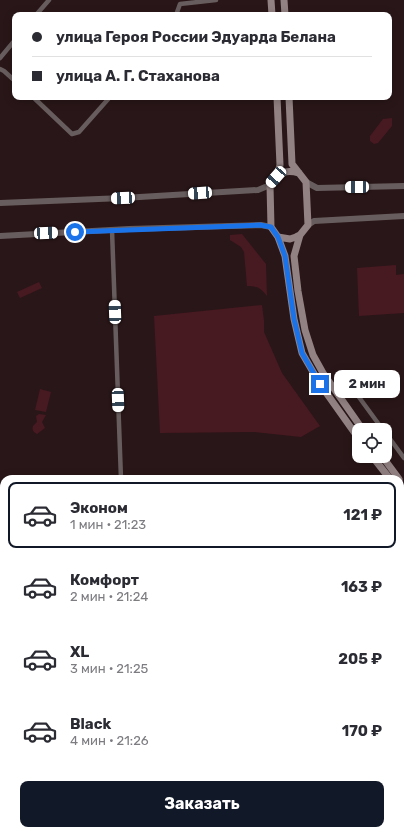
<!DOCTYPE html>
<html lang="ru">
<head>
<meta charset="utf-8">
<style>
  body { margin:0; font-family:Rubik,sans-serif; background:#f7f7f7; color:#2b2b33; height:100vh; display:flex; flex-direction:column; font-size:15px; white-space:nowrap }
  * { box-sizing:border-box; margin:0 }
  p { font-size:13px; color:#7c7c81 }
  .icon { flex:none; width:22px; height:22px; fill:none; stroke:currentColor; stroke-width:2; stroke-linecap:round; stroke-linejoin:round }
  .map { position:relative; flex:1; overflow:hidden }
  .drawer { position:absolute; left:0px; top:475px; width:404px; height:360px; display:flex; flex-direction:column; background:#fff; border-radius:12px 12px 0 0; box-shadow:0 2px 10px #0003 }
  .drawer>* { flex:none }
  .top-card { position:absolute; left:12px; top:12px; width:380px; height:88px; border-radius:8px; box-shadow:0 2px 10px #0003; display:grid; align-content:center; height:88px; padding:0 20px; background:#fff }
  .tools { position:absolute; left:352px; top:423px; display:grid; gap:8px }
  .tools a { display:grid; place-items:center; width:40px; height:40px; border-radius:8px; background:#fff; box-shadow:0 2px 10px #0003; font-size:20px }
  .end { position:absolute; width:18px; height:18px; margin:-9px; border:5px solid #1a73e8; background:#fff; box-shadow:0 0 0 2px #fff }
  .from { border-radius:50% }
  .bubble { position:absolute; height:28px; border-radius:8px; background:#fff; box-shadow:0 2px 10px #0003; font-size:13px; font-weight:700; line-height:28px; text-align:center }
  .car { position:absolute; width:12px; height:24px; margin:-12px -6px; border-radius:5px; box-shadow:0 0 3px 1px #0007; background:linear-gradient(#fff 24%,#345 0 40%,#fff 0 76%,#345 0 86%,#fff 0) }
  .top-card b { display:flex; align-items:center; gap:14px; height:38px; font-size:15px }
  .top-card b+b { border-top:1px solid #e1e1e2 }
  .top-card i { width:10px; height:10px; background:#2b2b33 }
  ul { padding:7px 0 0; list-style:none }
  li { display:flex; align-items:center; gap:12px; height:66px; margin:0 8px 6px; padding:0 12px; border:2px solid transparent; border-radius:8px }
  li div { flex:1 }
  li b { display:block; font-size:15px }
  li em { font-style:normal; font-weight:700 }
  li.active { border-color:#111827 }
  li>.icon { width:36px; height:36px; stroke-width:1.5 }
  .button { display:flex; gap:8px; margin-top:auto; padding:8px 20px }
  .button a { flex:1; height:46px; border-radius:8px; background:#111827; color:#fff; font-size:16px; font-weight:700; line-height:46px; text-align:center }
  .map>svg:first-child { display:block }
  .green { fill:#471920 }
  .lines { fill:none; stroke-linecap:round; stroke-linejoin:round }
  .minor { stroke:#685d5e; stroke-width:4.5 }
  .tertiary { stroke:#685d5e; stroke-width:6 }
  .secondary { stroke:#938283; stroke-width:7 }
  .route { stroke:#1a73e8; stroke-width:5 }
</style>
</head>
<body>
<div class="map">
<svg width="404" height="835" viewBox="0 0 404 835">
  <rect width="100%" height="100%" fill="#291618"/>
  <path class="green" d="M 392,118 L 392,126 L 378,143 L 374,144 L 370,141 L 370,136 L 383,119 Z
    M 242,234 L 266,264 L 267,296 C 261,288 257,286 247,286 L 244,252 L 241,247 L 230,240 L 230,235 Z
    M 396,265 L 396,275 L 404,274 L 404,313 L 359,316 L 357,268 Z
    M 39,282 L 42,288 L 20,298 L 17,292 Z
    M 262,305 L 264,321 L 264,332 L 282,373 L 320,426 L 301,437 L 254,432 L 160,433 L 154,316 Z
    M 40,389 L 51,392 L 46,412 L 35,410 Z
    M 39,414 L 46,415 L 42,422 L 45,428 L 37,434 C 33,432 32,430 33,426 L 37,422 L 36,416 Z"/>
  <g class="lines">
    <path class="minor" d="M 36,15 L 49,0
      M 176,15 L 180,4 L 216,0
      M 0,58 L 15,40
      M 0,69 L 4,71 L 15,81
      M 33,97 L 72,134 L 79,132 L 110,97
      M 112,230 L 121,479
      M 332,385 L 353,389 L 383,430
      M 339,397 L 353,389
      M 385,432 L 404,458"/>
    <path class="tertiary" d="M 306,182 L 317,188 L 404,186
      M 0,203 L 123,198 L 258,190 L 270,185
      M 308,225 L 314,221 L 404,216
      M 0,236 L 129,229 L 261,225 L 271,227
      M 400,655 L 404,655
      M 400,664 L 404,664
      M 0,678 L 4,678
      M 0,686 L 4,685"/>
    <path class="secondary" d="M 271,0 L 272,15
      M 284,0 L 285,15
      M 289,97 L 292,164 L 306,182 L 308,225 L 300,235 L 296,237 L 290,239 L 278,237 L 271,227 L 270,185 C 280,173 284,169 299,173
      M 277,176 L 280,165 L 277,97
      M 300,235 L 294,256 L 298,291 L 305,330 L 313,355 L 323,373 L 363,430
      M 278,237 L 285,256 L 294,319 L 302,353 L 320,384 L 359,439
      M 372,456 L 390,479
      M 382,456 L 399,479
      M 400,493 L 404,499"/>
  </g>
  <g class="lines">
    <path class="route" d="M 75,232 L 260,225 L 271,227 L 278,237 L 285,256 L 294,319 L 302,353 L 320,384"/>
  </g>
</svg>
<div class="tools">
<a><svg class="icon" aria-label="locate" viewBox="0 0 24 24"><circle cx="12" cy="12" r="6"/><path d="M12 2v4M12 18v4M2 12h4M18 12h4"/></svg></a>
</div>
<i class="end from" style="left:75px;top:232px"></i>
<i class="end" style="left:320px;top:384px"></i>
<div class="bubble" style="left:334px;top:370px;width:66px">2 мин</div>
<i class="car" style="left:276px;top:177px;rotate:221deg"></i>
<i class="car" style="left:357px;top:187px;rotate:269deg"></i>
<i class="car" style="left:200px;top:193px;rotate:266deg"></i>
<i class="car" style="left:123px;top:198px;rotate:267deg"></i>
<i class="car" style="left:46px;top:233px;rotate:87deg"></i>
<i class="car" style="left:115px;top:312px;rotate:358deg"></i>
<i class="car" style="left:118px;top:400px;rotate:178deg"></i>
<div class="top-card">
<b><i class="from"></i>улица Героя России Эдуарда Белана</b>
<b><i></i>улица А. Г. Стаханова</b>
</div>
<section class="drawer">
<ul>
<li class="active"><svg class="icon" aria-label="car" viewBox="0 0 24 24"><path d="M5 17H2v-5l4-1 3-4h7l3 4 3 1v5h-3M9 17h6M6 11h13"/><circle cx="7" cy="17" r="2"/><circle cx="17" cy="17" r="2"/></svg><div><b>Эконом</b><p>1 мин · 21:23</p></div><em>121 ₽</em></li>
<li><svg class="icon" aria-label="car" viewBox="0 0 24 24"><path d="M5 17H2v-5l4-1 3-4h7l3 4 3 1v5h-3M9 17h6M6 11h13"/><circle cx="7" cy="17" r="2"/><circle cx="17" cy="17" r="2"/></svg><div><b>Комфорт</b><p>2 мин · 21:24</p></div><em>163 ₽</em></li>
<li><svg class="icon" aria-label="car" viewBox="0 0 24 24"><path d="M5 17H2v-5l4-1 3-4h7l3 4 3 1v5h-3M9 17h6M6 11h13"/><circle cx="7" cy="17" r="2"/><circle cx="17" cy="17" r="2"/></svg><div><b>XL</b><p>3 мин · 21:25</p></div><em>205 ₽</em></li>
<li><svg class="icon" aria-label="car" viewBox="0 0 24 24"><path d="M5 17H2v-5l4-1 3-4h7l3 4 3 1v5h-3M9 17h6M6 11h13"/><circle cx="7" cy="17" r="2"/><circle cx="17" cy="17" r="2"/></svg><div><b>Black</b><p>4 мин · 21:26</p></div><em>170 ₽</em></li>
</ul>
<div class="button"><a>Заказать</a></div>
</section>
</div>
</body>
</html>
